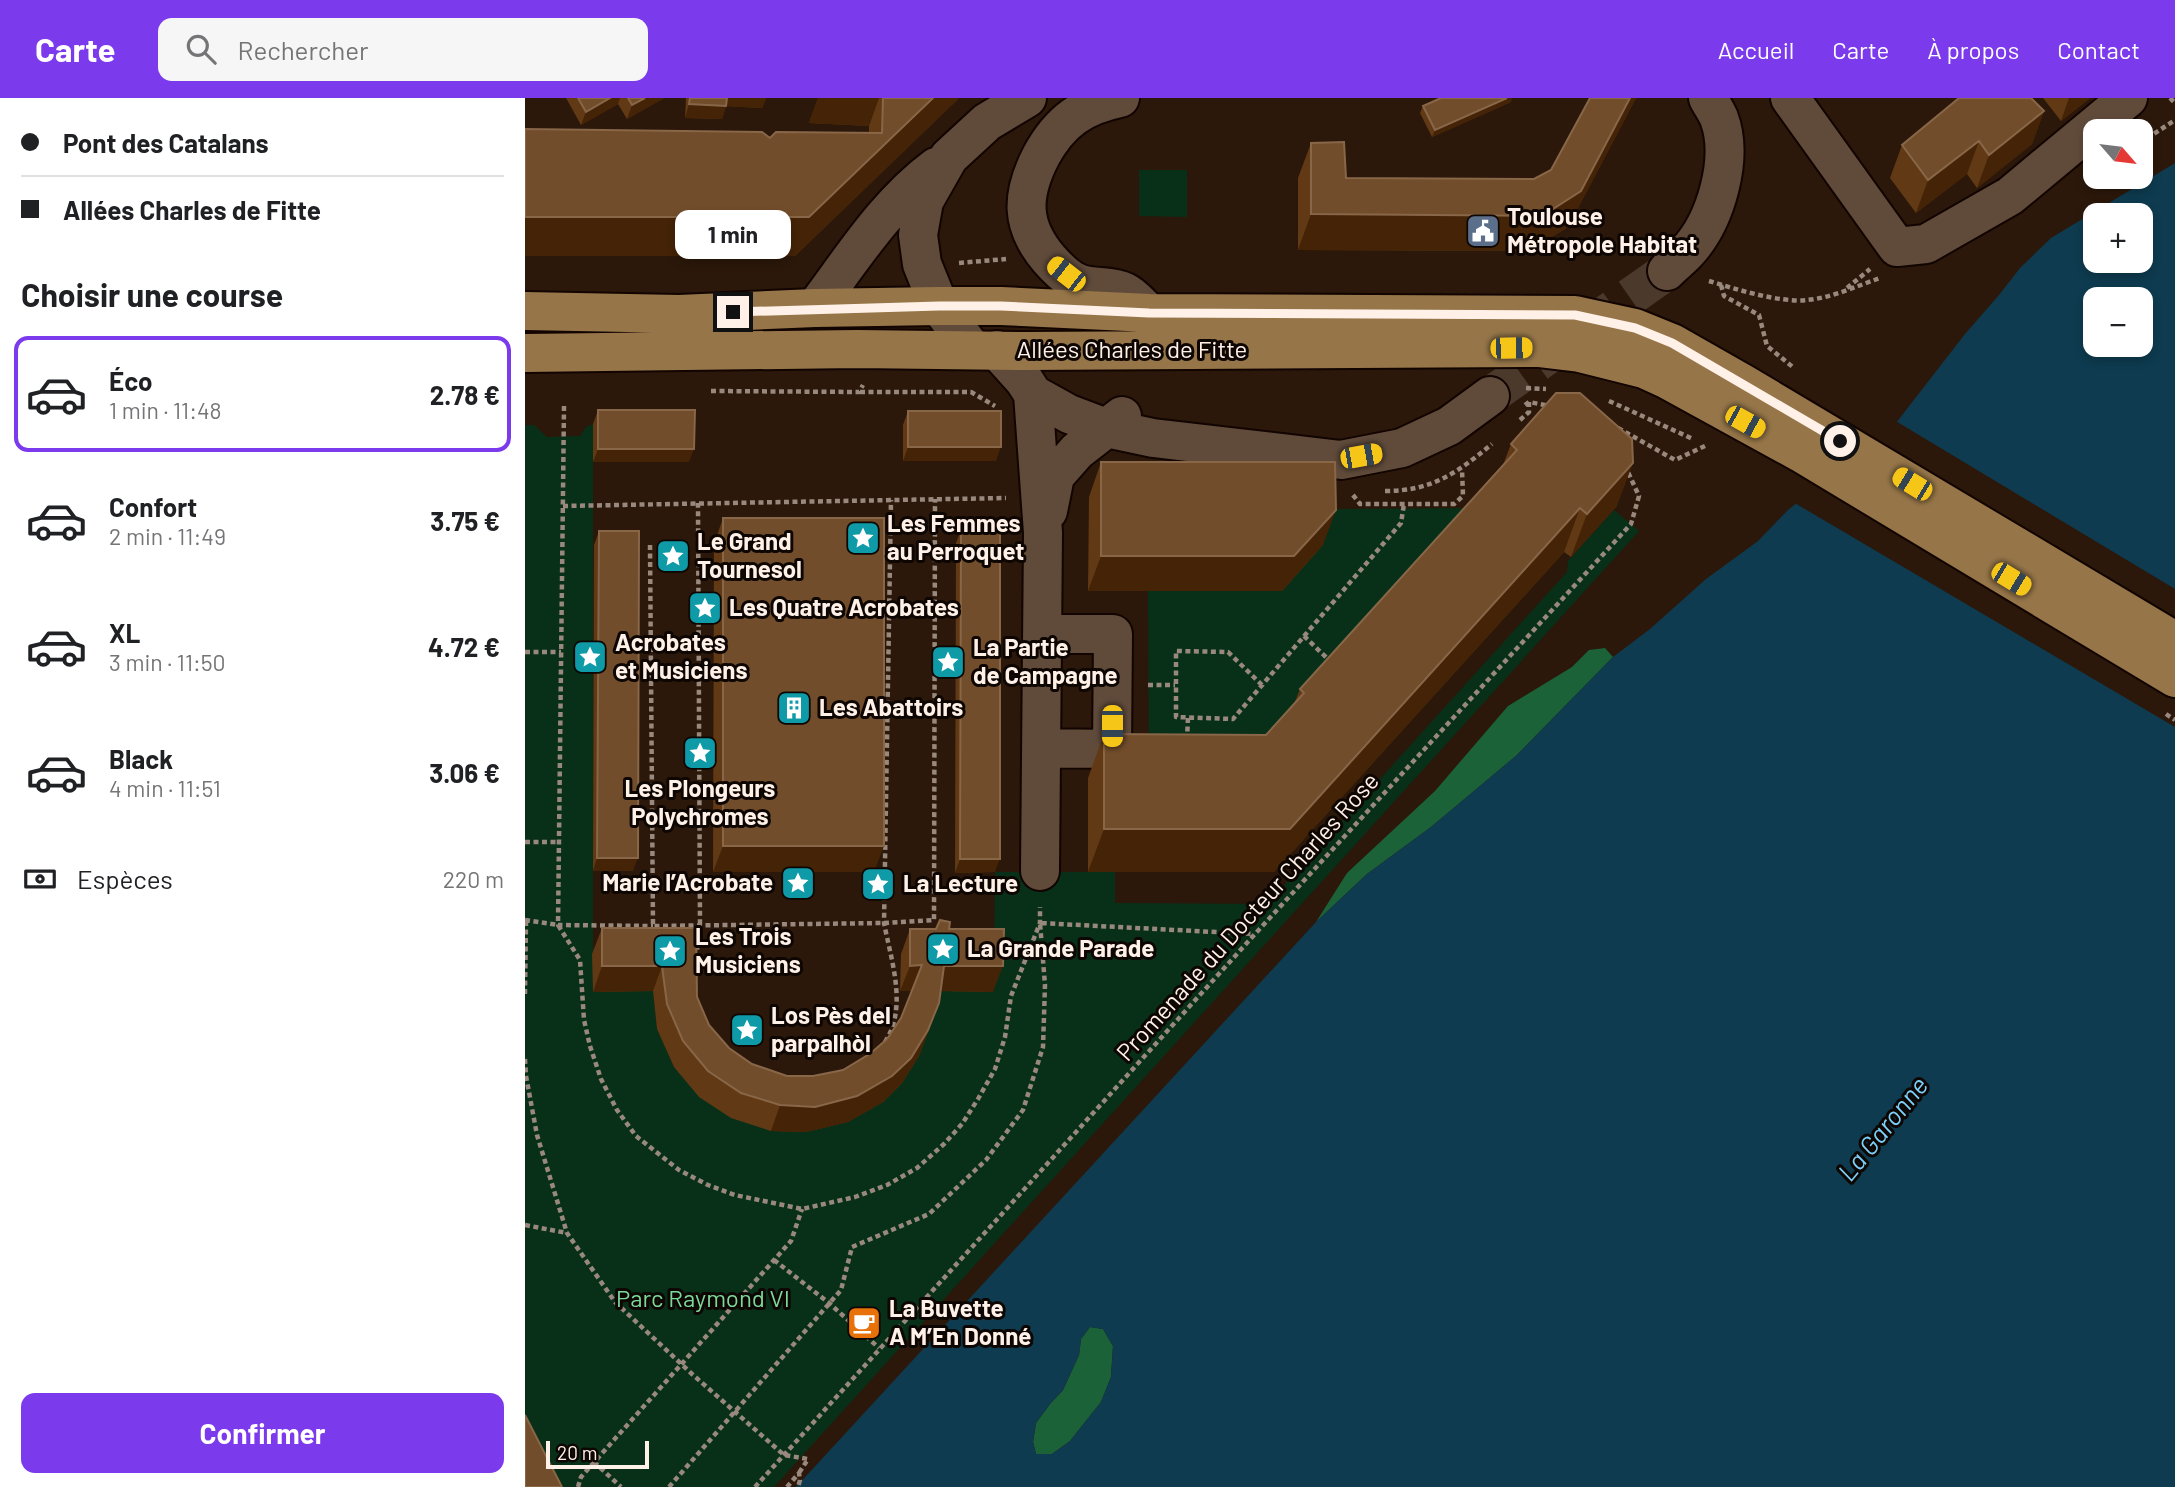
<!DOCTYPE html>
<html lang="fr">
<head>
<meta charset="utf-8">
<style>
  body { margin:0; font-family:Barlow,sans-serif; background:#f6f6f6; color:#202124; height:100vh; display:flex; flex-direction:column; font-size:26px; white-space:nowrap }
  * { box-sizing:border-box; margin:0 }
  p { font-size:23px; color:#757577 }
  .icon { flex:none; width:38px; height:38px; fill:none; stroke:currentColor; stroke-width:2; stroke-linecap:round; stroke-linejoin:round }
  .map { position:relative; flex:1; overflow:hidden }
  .drawer { display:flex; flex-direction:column; background:#fff; width:525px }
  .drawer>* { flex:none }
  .guide { display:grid; align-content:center; height:154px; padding:0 21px; background:#fff }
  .needle { width:46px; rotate:118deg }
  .buttons { position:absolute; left:1558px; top:21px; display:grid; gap:14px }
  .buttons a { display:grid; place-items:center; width:70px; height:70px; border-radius:14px; background:#fff; box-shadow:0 4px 10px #0003; font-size:35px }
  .scale { position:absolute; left:21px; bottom:18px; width:103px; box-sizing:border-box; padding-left:7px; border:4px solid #fff1e8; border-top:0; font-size:19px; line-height:24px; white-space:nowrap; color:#fff1e8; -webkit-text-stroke:5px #0d0602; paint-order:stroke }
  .end { position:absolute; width:32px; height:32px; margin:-16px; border:9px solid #fff1e8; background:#111; box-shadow:0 0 0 4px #111 }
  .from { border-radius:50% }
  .bubble { position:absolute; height:49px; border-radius:14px; background:#fff; box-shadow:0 4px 10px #0003; font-size:23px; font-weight:700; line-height:49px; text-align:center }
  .car { position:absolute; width:21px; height:42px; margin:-21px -10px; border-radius:9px; box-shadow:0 0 5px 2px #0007; background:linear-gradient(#f5c518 24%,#345 0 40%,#f5c518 0 76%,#345 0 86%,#f5c518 0) }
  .guide b { display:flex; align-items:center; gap:24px; height:66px; font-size:26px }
  .guide b+b { border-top:2px solid #e0e0e0 }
  .guide i { width:18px; height:18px; background:#202124 }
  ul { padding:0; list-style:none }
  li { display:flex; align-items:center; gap:21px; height:116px; margin:0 14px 10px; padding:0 7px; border:4px solid transparent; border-radius:14px }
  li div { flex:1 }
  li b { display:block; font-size:26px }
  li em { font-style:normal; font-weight:700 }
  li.selected { border-color:#7c3aed }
  li>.icon { width:63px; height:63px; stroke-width:1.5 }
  h2 { padding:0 21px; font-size:32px; line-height:84px }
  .pay { display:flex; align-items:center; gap:18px; height:77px; padding:0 21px; font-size:26px }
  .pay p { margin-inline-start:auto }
  .action { display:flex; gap:14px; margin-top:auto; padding:14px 21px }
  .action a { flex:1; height:80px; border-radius:14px; background:#7c3aed; color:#fff; font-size:28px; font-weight:700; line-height:80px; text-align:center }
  header { display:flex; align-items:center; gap:42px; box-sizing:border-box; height:98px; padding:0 35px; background:#7c3aed; color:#fff }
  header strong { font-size:33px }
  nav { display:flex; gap:38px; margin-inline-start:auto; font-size:24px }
  .search { width:490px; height:63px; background:#f6f6f6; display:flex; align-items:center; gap:18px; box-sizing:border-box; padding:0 24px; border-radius:14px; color:#757577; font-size:26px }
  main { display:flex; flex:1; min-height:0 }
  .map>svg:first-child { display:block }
  .green { fill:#083019 }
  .forest { fill:#1b6238 }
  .water { fill:#0e3b4f; fill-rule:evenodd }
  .pier { fill:#2b180a }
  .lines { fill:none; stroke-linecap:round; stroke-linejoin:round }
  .minor-tunnel { stroke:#4b392b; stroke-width:38; stroke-dasharray:38 19; stroke-linecap:butt }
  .minor-casing { stroke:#120400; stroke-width:42 }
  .major-casing { stroke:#120400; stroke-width:42 }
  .path { stroke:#98887d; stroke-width:4.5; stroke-dasharray:5 3.5; stroke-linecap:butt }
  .minor { stroke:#604b3b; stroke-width:38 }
  .major { stroke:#967649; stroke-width:38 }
  .wall { fill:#613914 }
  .shaded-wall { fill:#442306 }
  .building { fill:#724d2b; stroke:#886648; stroke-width:2 }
  .route { stroke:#fff1e8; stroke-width:9 }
  .labels { text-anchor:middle; stroke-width:6; stroke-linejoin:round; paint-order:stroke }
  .poi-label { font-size:24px; font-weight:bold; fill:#fff1e8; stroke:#0d0602; text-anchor:start }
  .street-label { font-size:24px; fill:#fff1e8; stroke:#0d0602 }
  .park-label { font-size:24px; fill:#7bda9a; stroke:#0d0602 }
  .water-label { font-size:26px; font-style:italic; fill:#7bd1fb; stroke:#0d0602 }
</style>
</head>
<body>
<header>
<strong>Carte</strong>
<div class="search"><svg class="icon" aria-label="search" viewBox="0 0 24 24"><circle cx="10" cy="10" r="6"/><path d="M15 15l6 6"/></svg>Rechercher</div>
<nav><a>Accueil</a><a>Carte</a><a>À propos</a><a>Contact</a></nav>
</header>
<main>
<section class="drawer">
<div class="guide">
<b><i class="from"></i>Pont des Catalans</b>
<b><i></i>Allées Charles de Fitte</b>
</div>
<h2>Choisir une course</h2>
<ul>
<li class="selected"><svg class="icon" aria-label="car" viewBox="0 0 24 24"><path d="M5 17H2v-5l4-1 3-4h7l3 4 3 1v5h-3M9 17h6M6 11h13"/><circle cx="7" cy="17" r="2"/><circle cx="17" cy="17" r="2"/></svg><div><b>Éco</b><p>1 min · 11:48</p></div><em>2.78 €</em></li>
<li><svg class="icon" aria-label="car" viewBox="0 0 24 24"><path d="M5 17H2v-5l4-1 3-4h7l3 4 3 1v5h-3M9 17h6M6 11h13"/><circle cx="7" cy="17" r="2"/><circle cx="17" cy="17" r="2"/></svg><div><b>Confort</b><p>2 min · 11:49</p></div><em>3.75 €</em></li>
<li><svg class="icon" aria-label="car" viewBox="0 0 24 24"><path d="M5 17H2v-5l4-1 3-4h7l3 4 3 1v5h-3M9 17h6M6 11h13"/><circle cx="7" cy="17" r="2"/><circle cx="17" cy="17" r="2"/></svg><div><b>XL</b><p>3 min · 11:50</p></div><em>4.72 €</em></li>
<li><svg class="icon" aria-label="car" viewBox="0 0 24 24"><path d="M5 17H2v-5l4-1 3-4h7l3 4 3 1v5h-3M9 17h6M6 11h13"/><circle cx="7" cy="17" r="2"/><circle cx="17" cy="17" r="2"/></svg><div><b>Black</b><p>4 min · 11:51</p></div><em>3.06 €</em></li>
</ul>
<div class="pay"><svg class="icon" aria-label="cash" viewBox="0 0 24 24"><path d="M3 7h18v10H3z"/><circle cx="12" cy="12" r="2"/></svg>Espèces<p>220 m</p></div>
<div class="action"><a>Confirmer</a></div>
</section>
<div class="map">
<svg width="1650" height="1389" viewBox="0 0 1650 1389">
  <rect width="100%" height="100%" fill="#2b180a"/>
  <path class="green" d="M 614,72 L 662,72 L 662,119 L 614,118 Z
    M 68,326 L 68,893 L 128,893 L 132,931 L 149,969 L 246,1033 L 281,1034 L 323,1024 L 358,1004 L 377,985 L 410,893 L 469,857 L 470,774 L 590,774 L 590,805 L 742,806 L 1042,474 L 1043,463 L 1089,412 L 1114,433 L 249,1389 L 15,1389 L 0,1361 L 0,327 L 9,327 L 22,339 L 55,338 L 61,329 Z
    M 952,410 L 716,682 L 624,680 L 623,493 L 797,411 Z"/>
  <path class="forest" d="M 1080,550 L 1088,559 L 992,657 L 906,729 L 842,776 L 791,824 L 822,775 L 910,693 L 983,608 L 1047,569 L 1064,552 Z
    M 565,1229 L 578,1231 L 588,1248 L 586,1279 L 576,1304 L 545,1343 L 527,1356 L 511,1356 L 508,1344 L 511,1325 L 525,1306 L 538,1292 L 554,1257 L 556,1241 Z"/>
  <path class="water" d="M 1650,65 L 1650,1389 L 271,1389 L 791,824 L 842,776 L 906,729 L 992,657 L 1088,559 L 1125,531 L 1181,481 L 1233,443 L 1263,412 L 1371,325 L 1440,236 L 1474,197 L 1495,170 L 1526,140 ZM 1570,117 L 1615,117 L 1615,163 L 1570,163 ZM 1570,201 L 1615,201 L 1615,247 L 1570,247 ZM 565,1229 L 578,1231 L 588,1248 L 586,1279 L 576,1304 L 545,1343 L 527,1356 L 511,1356 L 508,1344 L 511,1325 L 525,1306 L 538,1292 L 554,1257 L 556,1241 Z"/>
  <path class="pier" d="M 1369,322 L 1650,491 L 1650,629 L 1268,404 Z"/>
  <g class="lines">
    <path class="minor-tunnel" d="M 965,298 L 1142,173"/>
    <g class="minor-casing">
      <path id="minor" d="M 595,0 C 557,8 535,23 516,58 C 496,97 495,127 524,161 C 531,169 543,181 553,185 C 567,191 586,187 600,194 C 609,198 617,209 624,215
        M 1265,0 L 1372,149 L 1401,146 L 1485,98 L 1603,0
        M 1142,173 C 1148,166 1156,161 1162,154 C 1191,123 1209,60 1194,20 C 1191,13 1186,6 1183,0
        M 290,210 C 327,161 361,106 411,69
        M 448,252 L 414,208 L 397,166 L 393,137 L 399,103 L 424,59 L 462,24 L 502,0
        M 472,252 L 499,282 L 508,296 L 518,435 L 515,773
        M 508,296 L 544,316 L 581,330 L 628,340 L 816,362 L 877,350 L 924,328 L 965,298
        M 523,413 L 530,378 L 552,353 L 597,318
        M 516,650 L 587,651 L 588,536 L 517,536"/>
    </g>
    <g class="major-casing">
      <path id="major" d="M 0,213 L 154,216 L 290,210 L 414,208 L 476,208 L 624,215 L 1050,217 L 1110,230 L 1147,245 L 1219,286 L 1650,543
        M 0,255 L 332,251 L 501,253 L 1013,250 L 1055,255 L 1119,271 L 1143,282 L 1276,355 L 1650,580"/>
    </g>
    <path class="path" d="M 1645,0 L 1650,5
      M 1615,45 L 1650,22
      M 434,165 L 481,161
      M 1184,183 C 1210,191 1255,205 1282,202 C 1306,200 1332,188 1355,180
      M 1196,187 L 1199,198 L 1234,217 L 1242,248 L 1269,270
      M 1322,190 L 1345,171
      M 1001,290 L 1021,291
      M 186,293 L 334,294 L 338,287
      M 335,294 L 446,294 L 470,308
      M 1084,303 L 1168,341
      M 1000,307 L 1004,304 L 1025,308
      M 39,308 L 33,827 L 128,828
      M 995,322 L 1004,314 L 1004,304
      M 1093,330 L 1150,362 L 1182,347
      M 860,393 C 907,393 932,375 967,346
      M 828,397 L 835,406 L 929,406 L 938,398 L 937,371
      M 38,408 L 481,400
      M 125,447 L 128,828 L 359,825 L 409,822 L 410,401
      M 779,538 L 806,564
      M 0,554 L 36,554
      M 623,587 L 650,587
      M 737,587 L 703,554 L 651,553 L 651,619 L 708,621 L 876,425 L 879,406
      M 1641,616 L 1650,622
      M 662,642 L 663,619
      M 0,744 L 34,744
      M 0,822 L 33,827 L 55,862 L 59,922 L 65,948 L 76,981 L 92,1012 L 111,1038 L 154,1072 L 183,1087 L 210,1097 L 277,1111 L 330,1099 L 362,1087 L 392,1070 L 419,1046 L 437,1026 L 453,1001 L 470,971 L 480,939 L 486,898 L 515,825 L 515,809
      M 171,860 L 175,827 L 173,405
      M 0,896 L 1,823
      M 360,944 C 383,909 366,862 359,825 L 366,402
      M 0,961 L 1,978 L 12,1037 L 42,1135 L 90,1204 L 167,1276 L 259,1357 L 283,1361 L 274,1375
      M 0,1127 L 42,1135
      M 249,1162 L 304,1205 L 354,1250
      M 69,1364 L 96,1389
      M 53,1389 L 56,1379 L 266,1143 L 277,1111
      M 144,1389 L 316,1192 L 327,1149 L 404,1116 L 461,1062 L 498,1012 L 518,949 L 520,887 L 515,825 L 729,836
      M 230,1389 L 730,836 L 1106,426 L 1114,398 L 1102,372
      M 262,1389 L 274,1375 L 275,1382 L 273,1389"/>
    <use href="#minor" class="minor"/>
    <use href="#major" class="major"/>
  </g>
  <path class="wall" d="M 41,0 L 139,0 L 102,21 L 93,6 L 56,27 Z
    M 161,0 L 241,0 L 237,10 L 201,8 L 197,21 L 160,20 Z
    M 293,0 L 433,0 L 432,2 L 270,158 L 0,158 L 0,31 L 245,40 L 344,35 L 344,28 L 284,25 Z
    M 1065,0 L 1111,0 L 1043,129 L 1004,153 L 773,152 L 773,80 L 786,45 L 821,80 L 1009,81 L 1026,72 Z
    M 1518,0 L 1565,0 L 1536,23 Z
    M 986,4 L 907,39 L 895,15 L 898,8 Z
    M 1519,13 L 1507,46 L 1452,90 L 1442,76 L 1391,115 L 1365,80 L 1377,47 Z
    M 73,312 L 164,364 L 68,364 L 68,326 Z
    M 383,313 L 471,363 L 378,363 L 378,327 Z
    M 986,346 L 1092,408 L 1046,459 L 1039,454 L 749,774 L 563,774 L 563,680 L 579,636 L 741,637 L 769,606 L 775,591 L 978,367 Z
    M 576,364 L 798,447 L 757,493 L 563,493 L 564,399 Z
    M 198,420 L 349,774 L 188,774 L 189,446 Z
    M 436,432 L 470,774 L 430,775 L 431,445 Z
    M 74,433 L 108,773 L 68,773 L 69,447 Z
    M 77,830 L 171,830 L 172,899 L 184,927 L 204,950 L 227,966 L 262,978 L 288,978 L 318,972 L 346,955 L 362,941 L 376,920 L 387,893 L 375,893 L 376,856 L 385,831 L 424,831 L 468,894 L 416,893 L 414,905 L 394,958 L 377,985 L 358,1004 L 323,1024 L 281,1034 L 246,1033 L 206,1020 L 174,999 L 149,969 L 132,931 L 128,893 L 68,894 L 67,856 Z"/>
  <path class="shaded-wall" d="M 85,0 L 95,0 L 93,6 L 56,27 L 61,14 Z
    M 120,0 L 139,0 L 102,21 L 107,7 Z
    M 200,0 L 241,0 L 237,10 L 197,8 Z
    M 293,0 L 354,0 L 344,28 L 284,25 Z
    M 408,0 L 433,0 L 432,2 L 270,158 L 0,158 L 0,119 L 284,119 Z
    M 982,0 L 987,0 L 986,4 L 907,39 L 910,32 Z
    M 1105,0 L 1111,0 L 1043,129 L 1004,153 L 773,152 L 786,116 L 1017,118 Z
    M 1544,0 L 1565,0 L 1536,23 Z
    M 164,6 L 201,8 L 197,21 L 160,20 Z
    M 1519,13 L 1507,46 L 1452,90 L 1464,57 Z
    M 1454,43 L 1442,76 L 1391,115 L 1403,82 Z
    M 383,349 L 476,349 L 471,363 L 378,363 Z
    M 73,351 L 169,351 L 164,364 L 68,364 Z
    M 1108,365 L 1092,408 L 1046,459 L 1062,416 Z
    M 1055,410 L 1039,454 L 749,774 L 563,774 L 579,731 L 765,731 Z
    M 811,412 L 798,447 L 757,493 L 563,493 L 576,458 Z
    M 198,748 L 359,748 L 349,774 L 188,774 Z
    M 72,760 L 113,760 L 108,773 L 68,773 Z
    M 435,761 L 475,761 L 470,774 L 430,775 Z
    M 397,867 L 388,893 L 375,893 L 385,868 Z
    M 77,868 L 137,868 L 128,893 L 68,894 Z
    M 419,868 L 478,868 L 468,894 L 410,893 Z
    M 414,905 L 394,958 L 377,985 L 358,1004 L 323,1024 L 281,1034 L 246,1033 L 255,1007 L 386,960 Z"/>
  <path class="building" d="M 53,0 L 85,0 L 61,14 Z
    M 103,0 L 120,0 L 107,7 Z
    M 165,0 L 202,0 L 201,8 L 164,6 Z
    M 358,0 L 408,0 L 284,119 L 0,119 L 0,31 L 237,34 L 245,40 L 251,34 L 357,35 Z
    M 916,0 L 982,0 L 910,32 L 898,8 Z
    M 1065,0 L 1105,0 L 1056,93 L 1017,118 L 786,116 L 786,45 L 819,44 L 821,80 L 1009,81 L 1026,72 Z
    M 1434,0 L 1506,0 L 1519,13 L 1464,57 L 1454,43 L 1403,82 L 1377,47 Z
    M 1031,295 L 1055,295 L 1107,341 L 1108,365 L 1062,416 L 1055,410 L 765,731 L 579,731 L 579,636 L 741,637 L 779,595 L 775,591 L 992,352 L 986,346 Z
    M 73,312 L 170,312 L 169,351 L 73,351 Z
    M 383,313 L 476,313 L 476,349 L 383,349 Z
    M 576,364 L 810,364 L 811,412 L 769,458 L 576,458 Z
    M 198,420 L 359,420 L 359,748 L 198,748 Z
    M 436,432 L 475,432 L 475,761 L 435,761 Z
    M 74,433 L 114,433 L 113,760 L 72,760 Z
    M 415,822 L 425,824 L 424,831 L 479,831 L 478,868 L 419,868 L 414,905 L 403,932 L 386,960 L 367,978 L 332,998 L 290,1009 L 255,1007 L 216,995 L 183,973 L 158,943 L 142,906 L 137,868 L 77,868 L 77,830 L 171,830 L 172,899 L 184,927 L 204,950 L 227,966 L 262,978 L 288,978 L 318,972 L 346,955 L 362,941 L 376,920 L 397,867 L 385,868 L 385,831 L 411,831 Z
    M 0,1317 L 37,1389 L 0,1389 Z"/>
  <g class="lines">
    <path class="route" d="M 208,214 L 414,208 L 476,208 L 624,215 L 1050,217 L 1110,230 L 1147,245 L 1315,343"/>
  </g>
  <defs>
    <g id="civic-square" transform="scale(1.75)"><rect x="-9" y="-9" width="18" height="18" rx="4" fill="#5c6f8a" stroke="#0d0602"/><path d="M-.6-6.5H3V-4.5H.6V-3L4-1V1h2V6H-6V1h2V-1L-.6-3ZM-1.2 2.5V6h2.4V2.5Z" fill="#fff"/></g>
    <g id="sight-square" transform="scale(1.75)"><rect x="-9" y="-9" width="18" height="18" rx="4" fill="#0f9aa8" stroke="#0d0602"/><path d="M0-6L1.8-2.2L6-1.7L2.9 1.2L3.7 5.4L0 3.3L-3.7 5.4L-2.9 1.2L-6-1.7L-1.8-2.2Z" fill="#fff"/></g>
    <g id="building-square" transform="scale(1.75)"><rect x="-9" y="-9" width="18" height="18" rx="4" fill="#0f9aa8" stroke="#0d0602"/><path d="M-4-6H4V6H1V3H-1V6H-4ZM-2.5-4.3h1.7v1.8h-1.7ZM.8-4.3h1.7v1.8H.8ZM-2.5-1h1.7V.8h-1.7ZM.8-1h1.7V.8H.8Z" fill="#fff"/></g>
    <g id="cafe-square" transform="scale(1.75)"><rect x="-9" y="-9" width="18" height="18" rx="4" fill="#e8710a" stroke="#0d0602"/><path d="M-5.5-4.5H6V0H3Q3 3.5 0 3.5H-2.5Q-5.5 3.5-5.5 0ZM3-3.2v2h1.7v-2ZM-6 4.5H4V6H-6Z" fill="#fff"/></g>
  </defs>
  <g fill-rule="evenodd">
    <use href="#civic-square" x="958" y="133"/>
    <use href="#sight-square" x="338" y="440"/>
    <use href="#sight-square" x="148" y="458"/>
    <use href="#sight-square" x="180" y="510"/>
    <use href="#sight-square" x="65" y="559"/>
    <use href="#sight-square" x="423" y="564"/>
    <use href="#building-square" x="269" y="610"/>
    <use href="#sight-square" x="175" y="655"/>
    <use href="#sight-square" x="273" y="785"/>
    <use href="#sight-square" x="353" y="786"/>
    <use href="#sight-square" x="418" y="851"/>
    <use href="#sight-square" x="145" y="853"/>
    <use href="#sight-square" x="222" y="932"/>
    <use href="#cafe-square" x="339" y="1225"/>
  </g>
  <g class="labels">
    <g class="poi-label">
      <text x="982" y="127">Toulouse<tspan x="982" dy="28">Métropole Habitat</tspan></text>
      <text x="362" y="434">Les Femmes<tspan x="362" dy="28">au Perroquet</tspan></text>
      <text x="172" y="452">Le Grand<tspan x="172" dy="28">Tournesol</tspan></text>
      <text x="204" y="518">Les Quatre Acrobates</text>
      <text x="90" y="553">Acrobates<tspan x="90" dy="28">et Musiciens</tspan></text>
      <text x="448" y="558">La Partie<tspan x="448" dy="28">de Campagne</tspan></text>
      <text x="294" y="618">Les Abattoirs</text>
      <text x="175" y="699" text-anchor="middle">Les Plongeurs<tspan x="175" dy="28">Polychromes</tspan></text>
      <text x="248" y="793" text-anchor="end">Marie l’Acrobate</text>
      <text x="378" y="794">La Lecture</text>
      <text x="170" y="847">Les Trois<tspan x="170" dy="28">Musiciens</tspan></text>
      <text x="442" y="859">La Grande Parade</text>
      <text x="246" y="926">Los Pès del<tspan x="246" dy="28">parpalhòl</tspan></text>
      <text x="364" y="1219">La Buvette<tspan x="364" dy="28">A M’En Donné</tspan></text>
    </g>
    <g class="street-label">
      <text x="607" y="260">Allées Charles de Fitte</text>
      <text transform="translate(723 819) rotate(-48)" y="8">Promenade du Docteur Charles Rose</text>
    </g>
    <g class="park-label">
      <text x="178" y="1209">Parc Raymond VI</text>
    </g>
    <g class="water-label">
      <text transform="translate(1358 1031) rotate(-51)" y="9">La Garonne</text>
    </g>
  </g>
</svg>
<div class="buttons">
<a><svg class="needle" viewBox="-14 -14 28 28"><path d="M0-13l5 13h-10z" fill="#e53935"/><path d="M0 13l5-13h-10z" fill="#757577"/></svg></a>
<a>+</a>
<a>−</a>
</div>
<div class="scale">20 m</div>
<i class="end from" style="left:1315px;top:343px"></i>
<i class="end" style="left:208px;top:214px"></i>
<div class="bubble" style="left:150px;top:112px;width:116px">1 min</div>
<i class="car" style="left:541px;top:176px;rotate:308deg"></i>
<i class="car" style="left:986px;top:250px;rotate:89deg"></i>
<i class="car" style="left:1220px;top:324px;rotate:119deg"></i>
<i class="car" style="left:836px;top:358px;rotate:80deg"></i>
<i class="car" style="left:1387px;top:386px;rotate:301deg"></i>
<i class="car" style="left:1486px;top:481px;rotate:121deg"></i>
<i class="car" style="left:587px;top:628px;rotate:180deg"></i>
</div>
</main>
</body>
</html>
